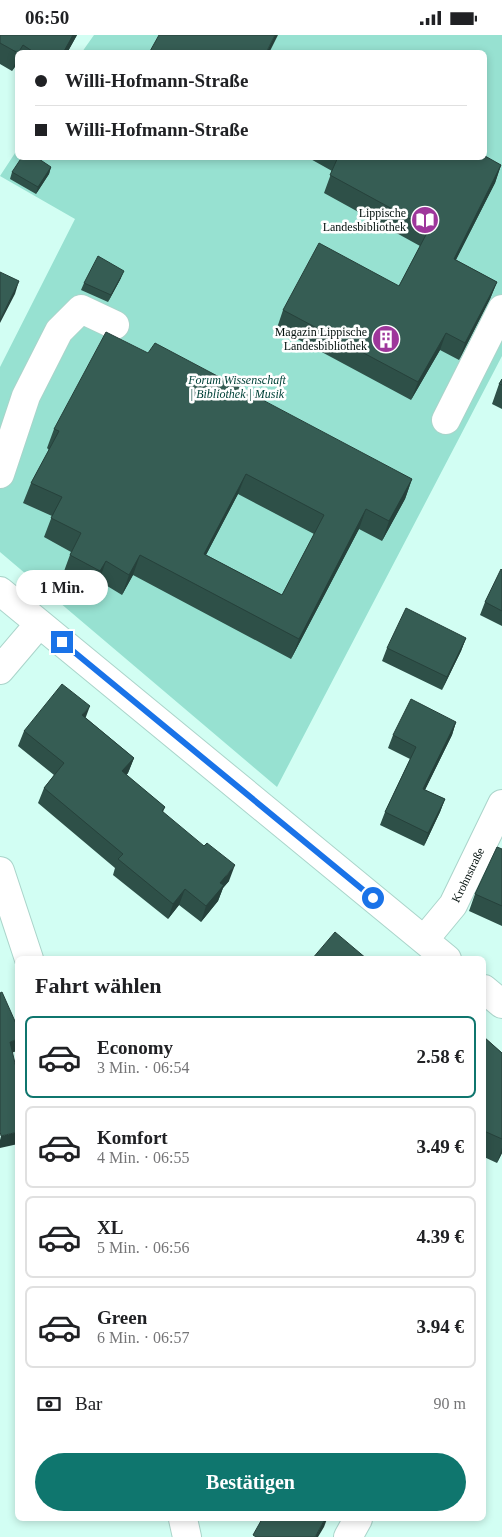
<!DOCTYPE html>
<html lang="de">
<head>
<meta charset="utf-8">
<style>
  body { margin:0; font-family:Georgia,serif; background:#f2f2f2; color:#202124; height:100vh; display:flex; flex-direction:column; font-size:19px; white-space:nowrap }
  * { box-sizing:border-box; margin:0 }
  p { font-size:16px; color:#757577 }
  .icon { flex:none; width:28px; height:28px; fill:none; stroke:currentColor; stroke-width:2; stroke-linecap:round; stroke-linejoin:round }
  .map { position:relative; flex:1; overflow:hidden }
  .side { position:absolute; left:15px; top:921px; width:471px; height:565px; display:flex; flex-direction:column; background:#fff; border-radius:8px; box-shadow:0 2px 8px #0003 }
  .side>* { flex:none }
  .banner { position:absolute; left:15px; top:15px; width:472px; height:110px; border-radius:8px; box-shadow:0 2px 8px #0003; display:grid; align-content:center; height:110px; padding:0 20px; background:#fff }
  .end { position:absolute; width:22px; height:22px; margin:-11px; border:6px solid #1a73e8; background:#fff; box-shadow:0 0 0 2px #fff }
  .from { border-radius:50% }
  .bubble { position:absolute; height:35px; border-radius:18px; background:#fff; box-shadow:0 2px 8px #0003; font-size:16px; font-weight:700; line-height:35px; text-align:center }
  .banner b { display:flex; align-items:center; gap:18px; height:48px; font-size:19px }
  .banner b+b { border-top:1px solid #e0e0e0 }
  .banner i { width:12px; height:12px; background:#202124 }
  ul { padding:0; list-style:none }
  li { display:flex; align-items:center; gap:15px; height:82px; margin:0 10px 8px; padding:0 10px; border:2px solid #e0e0e0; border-radius:8px }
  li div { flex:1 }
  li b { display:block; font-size:19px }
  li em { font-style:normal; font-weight:700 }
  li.on { border-color:#0f766e }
  li>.icon { width:45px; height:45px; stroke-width:1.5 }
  h2 { padding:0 20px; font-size:22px; line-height:60px }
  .pay { display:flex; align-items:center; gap:12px; height:55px; padding:0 20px; font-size:19px }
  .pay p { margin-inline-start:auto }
  .action { display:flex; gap:10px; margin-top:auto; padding:10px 20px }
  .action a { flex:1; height:58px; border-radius:30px; background:#0f766e; color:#fff; font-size:20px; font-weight:700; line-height:58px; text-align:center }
  .status { display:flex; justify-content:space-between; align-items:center; height:35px; padding:0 25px; background:#fff; direction:ltr }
  .status svg { height:14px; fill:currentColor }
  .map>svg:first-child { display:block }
  .green { fill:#97e1d1 }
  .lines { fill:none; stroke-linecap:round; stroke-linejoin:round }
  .minor-casing { stroke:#aad4ca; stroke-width:30 }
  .minor { stroke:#fff; stroke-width:28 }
  .wall { fill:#2e5048; fill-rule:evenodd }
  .shaded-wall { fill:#26413b }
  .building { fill:#365d54; stroke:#26413b; fill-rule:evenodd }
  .route { stroke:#1a73e8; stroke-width:6 }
  .labels { text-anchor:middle; stroke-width:5; stroke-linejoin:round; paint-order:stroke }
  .poi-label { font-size:12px; fill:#03100d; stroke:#fff; text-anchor:end }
  .park-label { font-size:12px; font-style:italic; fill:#004238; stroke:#fff }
  .street-label { font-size:12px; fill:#03100d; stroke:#fff }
</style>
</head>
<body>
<div class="status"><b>06:50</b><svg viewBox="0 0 49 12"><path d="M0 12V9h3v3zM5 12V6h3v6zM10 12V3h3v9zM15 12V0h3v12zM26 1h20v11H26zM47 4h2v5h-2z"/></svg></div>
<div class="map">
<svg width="502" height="1502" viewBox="0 0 502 1502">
  <rect width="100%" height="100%" fill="#d2fef3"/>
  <path class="green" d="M 94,0 L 502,0 L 502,321 L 277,752 L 0,517 L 0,332 L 75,184 L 0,141 L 17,115 L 18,122 L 485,122 L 485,18 L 82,17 Z"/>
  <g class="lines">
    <g class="minor-casing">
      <path id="minor" d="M 446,385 L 502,274
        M 0,439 L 26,361 L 59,296 L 81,274 L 115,290
        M 0,556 L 447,924
        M 0,635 L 39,589
        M 0,836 L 29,924
        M 424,905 L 453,870 L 502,769
        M 484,954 L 502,969
        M 183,1484 L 187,1502
        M 348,1502 L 358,1484"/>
    </g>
    <use href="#minor" class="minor"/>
  </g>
  <path class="wall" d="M 0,0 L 77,0 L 67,18 L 18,18 L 18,28 L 12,36 L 0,29 Z
    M 307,122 L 485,122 L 501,130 L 495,148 L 456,225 L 497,247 L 490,264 L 459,325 L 440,315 L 411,365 L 277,293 L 283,275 L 399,251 L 420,211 L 324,158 L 332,136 Z
    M 51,132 L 49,139 L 36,159 L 10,144 L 12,137 Z
    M 121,243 L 108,267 L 81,255 L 84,248 Z
    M 148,318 L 412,444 L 405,464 L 382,506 L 359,494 L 291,624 L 133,540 L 122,560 L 99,546 L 93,555 L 63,539 L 71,517 L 44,502 L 52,481 L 23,468 L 31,448 L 49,415 L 47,413 L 54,394 ZM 238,459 L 314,499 L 282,560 L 206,520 Z
    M 502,344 L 502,374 L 492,369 L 499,349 Z
    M 502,535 L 502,591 L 480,580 L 485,567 Z
    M 466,603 L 461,616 L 442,655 L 382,626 L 387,613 Z
    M 86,683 L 134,723 L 128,738 L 126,740 L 165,772 L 163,777 L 229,846 L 223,853 L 218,866 L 201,887 L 179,870 L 168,884 L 113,840 L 115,833 L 38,768 L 44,753 L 54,740 L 18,711 L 24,696 Z
    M 456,687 L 452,700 L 425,755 L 445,764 L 440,777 L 424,811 L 380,790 L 385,777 L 410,724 L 388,713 L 393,700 Z
    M 502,814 L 502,891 L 469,876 L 475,859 Z
    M 484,1002 L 502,1018 L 502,1118 L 497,1128 L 484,1122 Z"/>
  <path class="shaded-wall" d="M 73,0 L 77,0 L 67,18 L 63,18 Z
    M 275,0 L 278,0 L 269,18 L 266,18 Z
    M 18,20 L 17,28 L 12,36 Z
    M 501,130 L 495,148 L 447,242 L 454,224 Z
    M 51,132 L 49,139 L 36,159 L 38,152 Z
    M 124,236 L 121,243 L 108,267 L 111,260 Z
    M 19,246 L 15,259 L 0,288 L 0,285 Z
    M 497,247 L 490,264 L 459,325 L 465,308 Z
    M 446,298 L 440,315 L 411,365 L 418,347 Z
    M 246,439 L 238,459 L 196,539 L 204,519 Z
    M 412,444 L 405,464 L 382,506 L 389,486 Z
    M 366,474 L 359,494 L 291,624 L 299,604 Z
    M 140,520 L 133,540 L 122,560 L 129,540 Z
    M 106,526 L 99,546 L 93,555 L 100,536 Z
    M 466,603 L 461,616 L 442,655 L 447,642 Z
    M 90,671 L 84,687 L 82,680 Z
    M 456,687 L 452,700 L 419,767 L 423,754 Z
    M 134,723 L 128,738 L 117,752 L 122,736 Z
    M 445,764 L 440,777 L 424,811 L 428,798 Z
    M 235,830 L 229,846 L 223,853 L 218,866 L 201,887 L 206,871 L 220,848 Z
    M 185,854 L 179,870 L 168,884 L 173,869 Z
    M 18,1004 L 17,1016 L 5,1020 L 10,1007 Z
    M 18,1097 L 18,1109 L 0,1113 L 0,1105 L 1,1101 Z
    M 502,1113 L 502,1118 L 497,1128 Z
    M 325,1484 L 327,1484 L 324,1492 L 318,1502 L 315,1502 Z"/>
  <path class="building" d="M 0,0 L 73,0 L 63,18 L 35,18 L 23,10 L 18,18 L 0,8 Z
    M 159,0 L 275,0 L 266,18 L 149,18 Z
    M 485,121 L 501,130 L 454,224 L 497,247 L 465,308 L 446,298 L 418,347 L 283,275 L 319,208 L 399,251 L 429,194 L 330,140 L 338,122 L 485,122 Z
    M 22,122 L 36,122 L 51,132 L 38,152 L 12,137 Z
    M 98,221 L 124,236 L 111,260 L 84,248 Z
    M 0,237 L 19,246 L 0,285 Z
    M 106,297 L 148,318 L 155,308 L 412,444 L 389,486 L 366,474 L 299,604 L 140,520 L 129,540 L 106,526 L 100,536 L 70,520 L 81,498 L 51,483 L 62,462 L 31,448 L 59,396 L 54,394 ZM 246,439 L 324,480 L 282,560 L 204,519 Z
    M 502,344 L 502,350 L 499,349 Z
    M 501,534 L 502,535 L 502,576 L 485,567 Z
    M 406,573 L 466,603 L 447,642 L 387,613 Z
    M 62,649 L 90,671 L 82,680 L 134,723 L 122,736 L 165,772 L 162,776 L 204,811 L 207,808 L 235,830 L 220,848 L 224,850 L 206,871 L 185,854 L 173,869 L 118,824 L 123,819 L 44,753 L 64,728 L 24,696 Z
    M 411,664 L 456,687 L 423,754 L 445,764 L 428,798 L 385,777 L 416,712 L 393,700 Z
    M 497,812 L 502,814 L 502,871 L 475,859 Z
    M 335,897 L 367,924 L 312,924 Z
    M 2,957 L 18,993 L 18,1004 L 10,1007 L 18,1041 L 18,1097 L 1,1101 L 0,1096 L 0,958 Z
    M 484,1002 L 502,1018 L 502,1104 L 484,1096 Z
    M 262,1484 L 325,1484 L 315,1502 L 256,1502 L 253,1500 Z"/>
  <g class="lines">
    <path class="route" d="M 62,607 L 373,863"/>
  </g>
  <defs>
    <g id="library-disc" transform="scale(1.4375)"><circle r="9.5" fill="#9e379b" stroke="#fff"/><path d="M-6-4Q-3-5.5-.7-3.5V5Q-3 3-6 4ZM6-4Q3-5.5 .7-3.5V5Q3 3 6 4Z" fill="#fff"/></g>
    <g id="building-disc" transform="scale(1.4375)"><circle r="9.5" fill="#9e379b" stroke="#fff"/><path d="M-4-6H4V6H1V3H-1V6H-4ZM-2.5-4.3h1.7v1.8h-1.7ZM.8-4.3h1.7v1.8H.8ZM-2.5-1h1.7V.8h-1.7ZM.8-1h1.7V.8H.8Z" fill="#fff"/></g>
  </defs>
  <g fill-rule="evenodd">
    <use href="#library-disc" x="425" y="185"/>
    <use href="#building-disc" x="386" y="304"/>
  </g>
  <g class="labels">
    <g class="poi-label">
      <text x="406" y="182">Lippische<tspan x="406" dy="14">Landesbibliothek</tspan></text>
      <text x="367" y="301">Magazin Lippische<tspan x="367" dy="14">Landesbibliothek</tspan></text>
    </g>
    <g class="park-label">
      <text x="237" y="349">Forum Wissenschaft<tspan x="237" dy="14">| Bibliothek | Musik</tspan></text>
    </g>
    <g class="street-label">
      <text transform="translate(468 840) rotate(-64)" y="4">Krohnstraße</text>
    </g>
  </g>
</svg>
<i class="end from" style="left:373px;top:863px"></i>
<i class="end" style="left:62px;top:607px"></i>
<div class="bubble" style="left:16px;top:535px;width:92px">1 Min.</div>
<div class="banner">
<b><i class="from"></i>Willi-Hofmann-Straße</b>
<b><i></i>Willi-Hofmann-Straße</b>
</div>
<section class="side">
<h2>Fahrt wählen</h2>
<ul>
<li class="on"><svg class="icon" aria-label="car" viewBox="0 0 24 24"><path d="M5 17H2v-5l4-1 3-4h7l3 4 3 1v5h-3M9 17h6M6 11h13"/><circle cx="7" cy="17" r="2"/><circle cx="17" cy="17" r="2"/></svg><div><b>Economy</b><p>3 Min. · 06:54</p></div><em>2.58 €</em></li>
<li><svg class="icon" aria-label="car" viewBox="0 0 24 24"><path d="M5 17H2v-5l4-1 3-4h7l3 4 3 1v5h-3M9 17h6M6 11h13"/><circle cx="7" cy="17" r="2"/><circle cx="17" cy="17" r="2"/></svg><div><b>Komfort</b><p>4 Min. · 06:55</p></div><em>3.49 €</em></li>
<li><svg class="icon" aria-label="car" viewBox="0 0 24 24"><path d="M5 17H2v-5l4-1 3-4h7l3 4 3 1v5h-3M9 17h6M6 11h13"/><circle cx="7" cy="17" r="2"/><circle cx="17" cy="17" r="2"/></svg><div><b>XL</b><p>5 Min. · 06:56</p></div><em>4.39 €</em></li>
<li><svg class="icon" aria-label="car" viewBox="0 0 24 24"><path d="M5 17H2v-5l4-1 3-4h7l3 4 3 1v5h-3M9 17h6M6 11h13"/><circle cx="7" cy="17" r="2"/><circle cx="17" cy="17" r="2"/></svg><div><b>Green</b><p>6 Min. · 06:57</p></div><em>3.94 €</em></li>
</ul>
<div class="pay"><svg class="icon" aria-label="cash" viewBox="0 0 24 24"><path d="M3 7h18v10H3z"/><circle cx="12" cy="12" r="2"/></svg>Bar<p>90 m</p></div>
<div class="action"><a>Bestätigen</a></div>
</section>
</div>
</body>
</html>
